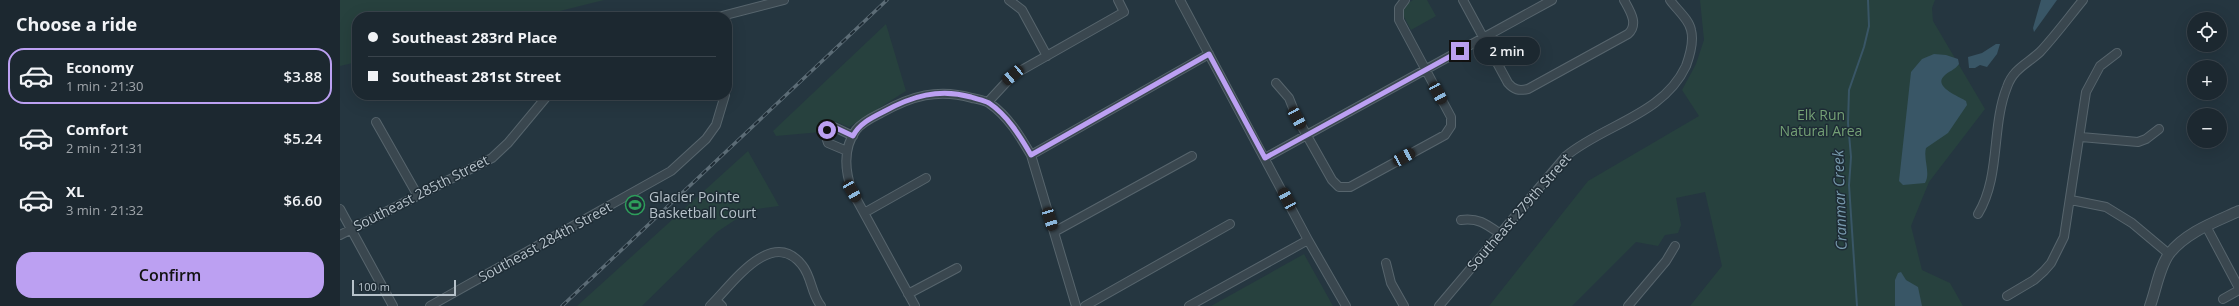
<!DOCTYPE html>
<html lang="en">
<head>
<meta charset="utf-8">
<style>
  body { margin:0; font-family:"Open Sans",sans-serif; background:#29343c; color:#f1f3f6; height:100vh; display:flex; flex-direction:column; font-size:15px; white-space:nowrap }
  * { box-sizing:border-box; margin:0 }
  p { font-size:13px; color:#a0a6ab }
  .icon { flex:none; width:22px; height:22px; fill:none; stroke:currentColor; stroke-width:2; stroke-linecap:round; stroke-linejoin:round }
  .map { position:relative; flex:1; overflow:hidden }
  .side { display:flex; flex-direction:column; background:#1c2830; width:340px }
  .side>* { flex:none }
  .hud { position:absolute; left:12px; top:12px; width:380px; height:88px; border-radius:16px; box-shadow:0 4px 16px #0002,0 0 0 1px #3a444c; display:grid; align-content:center; height:88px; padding:0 16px; background:#1c2830 }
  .controls { position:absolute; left:1847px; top:12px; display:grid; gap:8px }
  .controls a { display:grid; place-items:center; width:40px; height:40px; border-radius:50%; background:#1c2830; box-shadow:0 4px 16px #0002,0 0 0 1px #3a444c; font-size:20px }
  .scale { position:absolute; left:12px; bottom:10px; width:104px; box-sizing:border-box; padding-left:4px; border:2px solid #b6c2ca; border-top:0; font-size:11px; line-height:14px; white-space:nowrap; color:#b6c2ca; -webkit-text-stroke:3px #1e2c35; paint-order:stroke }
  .end { position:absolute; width:18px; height:18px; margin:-9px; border:5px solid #bca0f2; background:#111; box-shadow:0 0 0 2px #111 }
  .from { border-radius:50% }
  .bubble { position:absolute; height:28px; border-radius:14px; background:#1c2830; box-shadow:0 4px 16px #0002,0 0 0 1px #3a444c; font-size:13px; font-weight:600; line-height:28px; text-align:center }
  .car { position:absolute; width:12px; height:24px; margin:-12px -6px; border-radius:5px; box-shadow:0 0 3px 1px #0007; background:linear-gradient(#222 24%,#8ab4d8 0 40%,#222 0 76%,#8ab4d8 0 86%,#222 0) }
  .hud b { display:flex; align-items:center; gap:14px; height:38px; font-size:15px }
  .hud b+b { border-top:1px solid #3a444c }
  .hud i { width:10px; height:10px; background:#f1f3f6 }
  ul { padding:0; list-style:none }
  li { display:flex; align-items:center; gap:12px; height:56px; margin:0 8px 6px; padding:0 8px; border:2px solid transparent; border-radius:16px }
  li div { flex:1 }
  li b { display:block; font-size:15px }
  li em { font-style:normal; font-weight:600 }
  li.active { border-color:#bca0f2 }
  li>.icon { width:36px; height:36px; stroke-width:1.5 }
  h2 { padding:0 16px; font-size:18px; line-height:48px }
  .button { display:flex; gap:8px; margin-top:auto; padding:8px 16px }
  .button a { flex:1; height:46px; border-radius:16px; background:#bca0f2; color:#111; font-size:16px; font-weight:600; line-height:46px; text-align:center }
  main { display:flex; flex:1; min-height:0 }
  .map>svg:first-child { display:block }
  .green { fill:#27413e }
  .water { fill:#395666 }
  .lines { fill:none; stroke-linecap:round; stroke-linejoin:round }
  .stream { stroke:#395666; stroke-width:2 }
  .minor-casing { stroke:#57656d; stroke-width:10 }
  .tertiary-casing { stroke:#57656d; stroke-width:12 }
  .minor { stroke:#3a474f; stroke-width:8 }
  .tertiary { stroke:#3a474f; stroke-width:10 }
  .rail-casing { stroke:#5c6c76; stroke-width:3.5 }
  .rail { stroke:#1e2c35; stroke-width:2; stroke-dasharray:6; stroke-linecap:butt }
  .route { stroke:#bca0f2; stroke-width:5 }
  .labels { text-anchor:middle; stroke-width:3; stroke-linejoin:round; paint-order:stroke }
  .park-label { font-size:14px; fill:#74a075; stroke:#1e2c35 }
  .street-label { font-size:14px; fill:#b6c2ca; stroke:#1e2c35 }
  .poi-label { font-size:14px; fill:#b6c2ca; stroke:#1e2c35; text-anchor:start }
  .water-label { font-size:15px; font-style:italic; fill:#7799ac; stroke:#1e2c35 }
</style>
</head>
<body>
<main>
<section class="side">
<h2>Choose a ride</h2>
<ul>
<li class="active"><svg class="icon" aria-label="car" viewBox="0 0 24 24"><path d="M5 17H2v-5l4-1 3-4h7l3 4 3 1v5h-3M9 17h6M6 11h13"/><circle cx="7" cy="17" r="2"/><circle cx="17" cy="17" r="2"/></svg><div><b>Economy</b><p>1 min · 21:30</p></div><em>$3.88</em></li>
<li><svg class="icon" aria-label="car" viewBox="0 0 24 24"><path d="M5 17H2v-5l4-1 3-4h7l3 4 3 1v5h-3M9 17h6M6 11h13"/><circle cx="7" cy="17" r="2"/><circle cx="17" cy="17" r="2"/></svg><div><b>Comfort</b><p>2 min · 21:31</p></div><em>$5.24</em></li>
<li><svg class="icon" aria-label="car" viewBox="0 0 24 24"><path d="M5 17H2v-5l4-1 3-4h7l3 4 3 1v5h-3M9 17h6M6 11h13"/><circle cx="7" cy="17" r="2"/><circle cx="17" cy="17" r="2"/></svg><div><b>XL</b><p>3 min · 21:32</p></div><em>$6.60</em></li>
</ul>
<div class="button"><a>Confirm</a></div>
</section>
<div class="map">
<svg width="1899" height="306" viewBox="0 0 1899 306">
  <rect width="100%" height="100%" fill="#253640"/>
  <path class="green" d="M 0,0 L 264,0 L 196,17 L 17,17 L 17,62 L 0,66 Z
    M 1073,0 L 1087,0 L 1096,16 L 1071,30 L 1062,13 L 1068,3 Z
    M 1360,0 L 1595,0 L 1592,8 L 1593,21 L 1645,109 L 1589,182 L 1571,226 L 1582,270 L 1610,283 L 1623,306 L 1350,306 L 1382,266 L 1365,192 L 1336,198 L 1341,225 L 1338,233 L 1325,235 L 1318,246 L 1296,242 L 1232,306 L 1149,306 L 1248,181 L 1359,116 L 1342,90 L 1356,64 L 1364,40 Z
    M 546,24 L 566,91 L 509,127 L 494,121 L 488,124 L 481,132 L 436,136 L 433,131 Z
    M 408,151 L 439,206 L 410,210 L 377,232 L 302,306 L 237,306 Z
    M 300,198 L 304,204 L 290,212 L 286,205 Z
    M 964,254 L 993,306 L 871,306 Z"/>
  <path class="water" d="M 1701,0 L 1717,0 L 1694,32 L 1693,28 Z
    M 1656,44 L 1660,44 L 1657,54 L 1647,67 L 1640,65 L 1635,68 L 1629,68 L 1628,57 L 1642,53 Z
    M 1594,54 L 1606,55 L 1618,59 L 1619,64 C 1615,70 1609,71 1604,76 C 1593,87 1619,96 1626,101 L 1627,105 L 1608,133 L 1586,148 C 1583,159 1591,173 1585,183 L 1563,185 L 1559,181 L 1571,72 L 1582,59 Z
    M 1561,272 L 1566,280 L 1578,287 L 1582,306 L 1555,306 L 1555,280 L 1558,273 Z"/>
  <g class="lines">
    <path class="stream" d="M 1517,306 L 1509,185 L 1511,157 L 1508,123 L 1509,90 L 1524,47 L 1529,26 L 1528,0"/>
    <g class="minor-casing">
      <path id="minor" d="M 669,0 L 682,10 L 707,56
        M 840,0 L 968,240 L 1006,306
        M 1123,0 L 1168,83 C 1174,90 1179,91 1188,89 L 1288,34 C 1299,24 1290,11 1284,0
        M 378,17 L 444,0
        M 936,83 L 949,98 L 957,118 L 992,180 L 999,187 L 1010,187 L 1105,135 L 1111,126 L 1111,117 L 1059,20 L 1059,8 L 1065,0
        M 648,102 L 673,75 L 784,12 L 778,0
        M 36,122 L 78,196
        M 1741,137 L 1798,142 L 1806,139 L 1819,129
        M 507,151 L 488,143 L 485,134 L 487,130 L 494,127 L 513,136
        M 691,155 L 869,54
        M 925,158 L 1212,0
        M 1731,200 L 1766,207 L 1792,223 L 1829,254
        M 0,209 L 53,306
        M 524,213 L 586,178
        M 1638,214 C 1661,176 1651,127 1667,87 C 1673,69 1687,64 1700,52 C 1715,36 1729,17 1743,0
        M 1121,220 C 1138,218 1145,223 1159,233
        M 1866,226 L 1899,288
        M 714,232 L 852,156
        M 0,235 L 152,158 L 168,143 L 208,95
        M 1046,263 L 1051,283 L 1064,306
        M 568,294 L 617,268
        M 1667,296 L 1694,280 L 1704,271 L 1711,263 L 1724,237 L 1746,92 L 1760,66 L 1777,53
        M 1883,299 L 1899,290
        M 376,300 L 382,306
        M 90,306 L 331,171 L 366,139 L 376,125 L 385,95
        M 370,306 C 391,286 431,226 462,265 C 472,277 471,294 481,306
        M 575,306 L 512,191 C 505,171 503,148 516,130 C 522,122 533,117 541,113 C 571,96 598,88 632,98 C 637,99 644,100 649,103 C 668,116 680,136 691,155 L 736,306
        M 745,306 L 890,224
        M 849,306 L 968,240
        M 1099,306 L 1226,156 C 1265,124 1323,115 1346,66 C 1350,55 1354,41 1351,30 C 1349,19 1336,9 1330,0
        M 1288,306 L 1326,261 L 1335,246"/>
    </g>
    <g class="tertiary-casing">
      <path id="tertiary" d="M 1810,306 C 1816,290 1819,268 1829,254 C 1846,232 1875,222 1899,211"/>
    </g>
    <use href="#minor" class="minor"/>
    <use href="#tertiary" class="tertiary"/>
    <g class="rail-casing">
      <path id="rail" d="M 222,306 L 547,0"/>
    </g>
    <use href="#rail" class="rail"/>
  </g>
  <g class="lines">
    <path class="route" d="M 487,130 L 494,127 L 513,136 C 519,124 531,118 543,112 C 572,96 599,88 631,97 C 636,99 644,100 649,103 C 667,115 680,136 691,155 L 869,54 L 925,158 L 1120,51"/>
  </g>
  <defs>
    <g id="stadium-ring" transform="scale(1)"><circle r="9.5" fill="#1e2c35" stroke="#2e9e5b" stroke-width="1.5"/><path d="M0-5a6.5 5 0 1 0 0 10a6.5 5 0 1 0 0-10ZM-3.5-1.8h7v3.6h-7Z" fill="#2e9e5b"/></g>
  </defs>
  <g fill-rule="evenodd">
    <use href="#stadium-ring" x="295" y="205"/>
  </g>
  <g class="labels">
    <g class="park-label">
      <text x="1481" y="120">Elk Run<tspan x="1481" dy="16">Natural Area</tspan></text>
    </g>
    <g class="street-label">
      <text transform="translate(81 193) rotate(-27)" y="5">Southeast 285th Street</text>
      <text transform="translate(1179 212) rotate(-49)" y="5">Southeast 279th Street</text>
      <text transform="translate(205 242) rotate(-29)" y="5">Southeast 284th Street</text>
    </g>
    <g class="poi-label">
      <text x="309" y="202">Glacier Pointe<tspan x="309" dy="16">Basketball Court</tspan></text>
    </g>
    <g class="water-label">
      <text transform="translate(1500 200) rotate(-92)" y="5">Cranmar Creek</text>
    </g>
  </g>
</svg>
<div class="controls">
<a><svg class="icon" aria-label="locate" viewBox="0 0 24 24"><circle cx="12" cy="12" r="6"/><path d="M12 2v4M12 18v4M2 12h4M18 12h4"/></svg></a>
<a>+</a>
<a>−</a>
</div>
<div class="scale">100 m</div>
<i class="end from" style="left:487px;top:130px"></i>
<i class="end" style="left:1120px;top:51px"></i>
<div class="bubble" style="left:1134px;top:37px;width:66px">2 min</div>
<i class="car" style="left:673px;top:75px;rotate:230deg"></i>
<i class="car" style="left:1098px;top:93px;rotate:152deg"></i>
<i class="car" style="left:957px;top:118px;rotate:152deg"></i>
<i class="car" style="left:1064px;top:157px;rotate:61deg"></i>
<i class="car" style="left:512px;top:191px;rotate:150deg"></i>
<i class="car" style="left:947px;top:199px;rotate:332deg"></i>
<i class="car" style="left:710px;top:219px;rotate:163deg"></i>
<div class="hud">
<b><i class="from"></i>Southeast 283rd Place</b>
<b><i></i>Southeast 281st Street</b>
</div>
</div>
</main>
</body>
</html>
